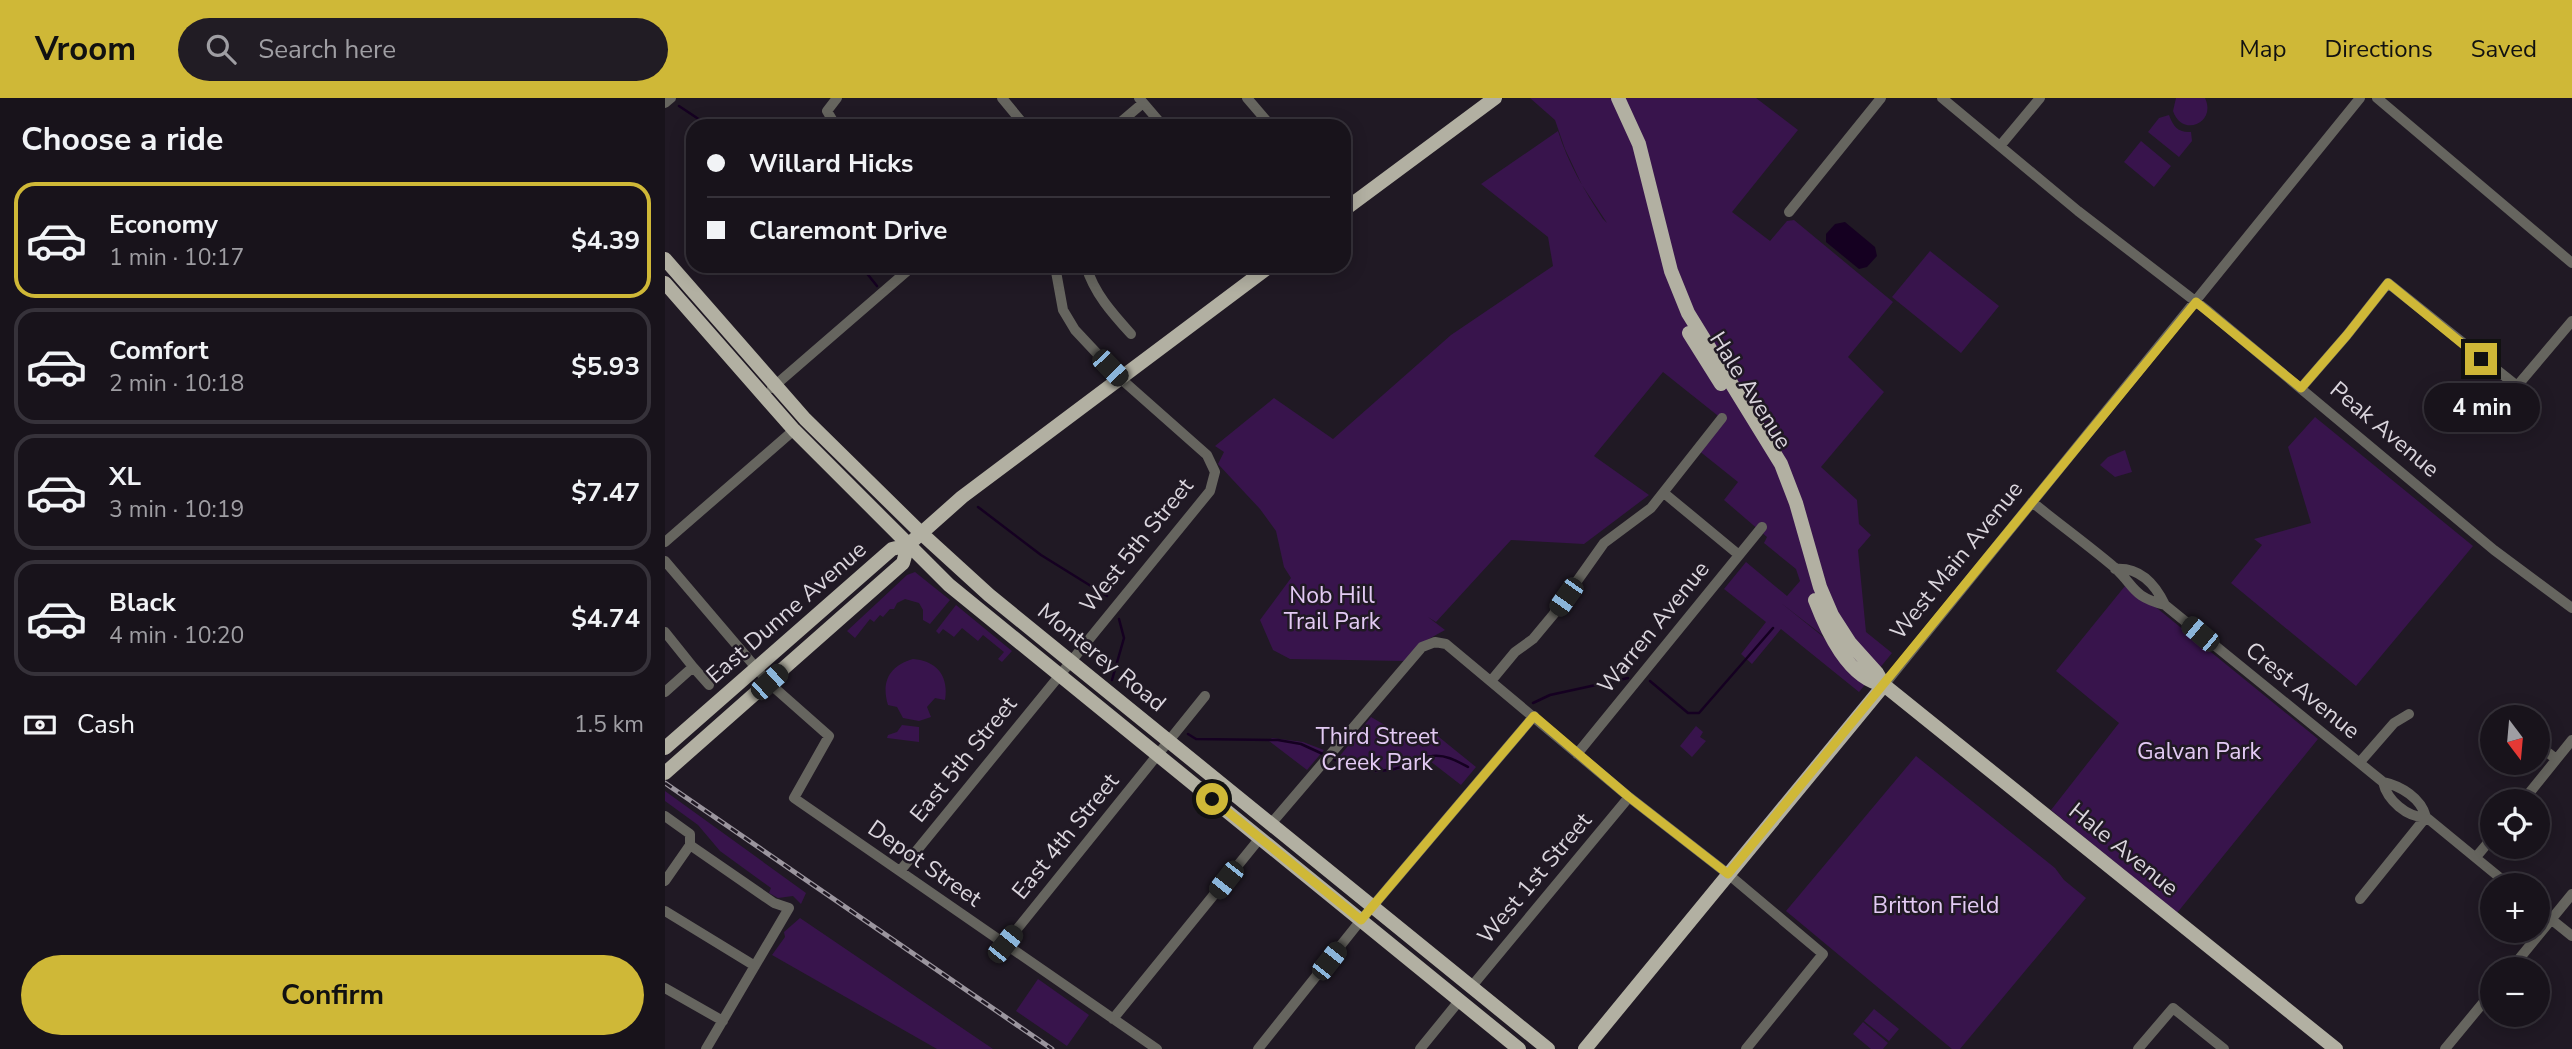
<!DOCTYPE html>
<html lang="en">
<head>
<meta charset="utf-8">
<style>
  body { margin:0; font-family:"Nunito Sans",sans-serif; background:#211c24; color:#f1f3f6; height:100vh; display:flex; flex-direction:column; font-size:26px; white-space:nowrap }
  * { box-sizing:border-box; margin:0 }
  p { font-size:23px; color:#9f9ea3 }
  .icon { flex:none; width:38px; height:38px; fill:none; stroke:currentColor; stroke-width:2; stroke-linecap:round; stroke-linejoin:round }
  .map { position:relative; flex:1; overflow:hidden }
  .details { display:flex; flex-direction:column; background:#18131b; width:665px }
  .details>* { flex:none }
  .banner { position:absolute; left:21px; top:21px; width:665px; height:154px; border-radius:21px; box-shadow:0 4px 18px #0003,0 0 0 2px #36323a; display:grid; align-content:center; height:154px; padding:0 21px; background:#18131b }
  .needle { width:46px; rotate:164deg }
  .tools { position:absolute; left:1815px; top:607px; display:grid; gap:14px }
  .tools a { display:grid; place-items:center; width:70px; height:70px; border-radius:50%; background:#18131b; box-shadow:0 4px 18px #0003,0 0 0 2px #36323a; font-size:35px }
  .end { position:absolute; width:32px; height:32px; margin:-16px; border:9px solid #cfb837; background:#111; box-shadow:0 0 0 4px #111 }
  .from { border-radius:50% }
  .bubble { position:absolute; height:49px; border-radius:24px; background:#18131b; box-shadow:0 4px 18px #0003,0 0 0 2px #36323a; font-size:23px; font-weight:700; line-height:49px; text-align:center }
  .car { position:absolute; width:21px; height:42px; margin:-21px -10px; border-radius:9px; box-shadow:0 0 5px 2px #0007; background:linear-gradient(#222 24%,#8ab4d8 0 40%,#222 0 76%,#8ab4d8 0 86%,#222 0) }
  .banner b { display:flex; align-items:center; gap:24px; height:66px; font-size:26px }
  .banner b+b { border-top:2px solid #36323a }
  .banner i { width:18px; height:18px; background:#f1f3f6 }
  ul { padding:0; list-style:none }
  li { display:flex; align-items:center; gap:21px; height:116px; margin:0 14px 10px; padding:0 7px; border:4px solid #36323a; border-radius:21px }
  li div { flex:1 }
  li b { display:block; font-size:26px }
  li em { font-style:normal; font-weight:700 }
  li.active { border-color:#cfb837 }
  li>.icon { width:63px; height:63px; stroke-width:1.5 }
  h2 { padding:0 21px; font-size:32px; line-height:84px }
  .pay { display:flex; align-items:center; gap:18px; height:77px; padding:0 21px; font-size:26px }
  .pay p { margin-inline-start:auto }
  .primary-button { display:flex; gap:14px; margin-top:auto; padding:14px 21px }
  .primary-button a { flex:1; height:80px; border-radius:42px; background:#cfb837; color:#111; font-size:28px; font-weight:700; line-height:80px; text-align:center }
  header { display:flex; align-items:center; gap:42px; box-sizing:border-box; height:98px; padding:0 35px; background:#cfb837; color:#111 }
  header strong { font-size:33px }
  nav { display:flex; gap:38px; margin-inline-start:auto; font-size:24px }
  .search { width:490px; height:63px; background:#211c24; display:flex; align-items:center; gap:18px; box-sizing:border-box; padding:0 24px; border-radius:38px; color:#9f9ea3; font-size:26px }
  main { display:flex; flex:1; min-height:0 }
  .map>svg:first-child { display:block }
  .green { fill:#38144c }
  .water { fill:#150021 }
  .lines { fill:none; stroke-linecap:round; stroke-linejoin:round }
  .stream { stroke:#150021; stroke-width:2.5 }
  .minor { stroke:#66655f; stroke-width:10 }
  .major { stroke:#b2b0a2; stroke-width:14 }
  .rail-casing { stroke:#9b959e; stroke-width:5 }
  .rail { stroke:#201924; stroke-width:2.5; stroke-dasharray:8; stroke-linecap:butt }
  .route { stroke:#cfb837; stroke-width:9 }
  .labels { text-anchor:middle; stroke-width:5; stroke-linejoin:round; paint-order:stroke }
  .street-label { font-size:23px; fill:#dad5dd; stroke:#201924 }
  .park-label { font-size:23px; fill:#e3caf4; stroke:#201924 }
</style>
</head>
<body>
<header>
<strong>Vroom</strong>
<div class="search"><svg class="icon" aria-label="search" viewBox="0 0 24 24"><circle cx="10" cy="10" r="6"/><path d="M15 15l6 6"/></svg>Search here</div>
<nav><a>Map</a><a>Directions</a><a>Saved</a></nav>
</header>
<main>
<section class="details">
<h2>Choose a ride</h2>
<ul>
<li class="active"><svg class="icon" aria-label="car" viewBox="0 0 24 24"><path d="M5 17H2v-5l4-1 3-4h7l3 4 3 1v5h-3M9 17h6M6 11h13"/><circle cx="7" cy="17" r="2"/><circle cx="17" cy="17" r="2"/></svg><div><b>Economy</b><p>1 min · 10:17</p></div><em>$4.39</em></li>
<li><svg class="icon" aria-label="car" viewBox="0 0 24 24"><path d="M5 17H2v-5l4-1 3-4h7l3 4 3 1v5h-3M9 17h6M6 11h13"/><circle cx="7" cy="17" r="2"/><circle cx="17" cy="17" r="2"/></svg><div><b>Comfort</b><p>2 min · 10:18</p></div><em>$5.93</em></li>
<li><svg class="icon" aria-label="car" viewBox="0 0 24 24"><path d="M5 17H2v-5l4-1 3-4h7l3 4 3 1v5h-3M9 17h6M6 11h13"/><circle cx="7" cy="17" r="2"/><circle cx="17" cy="17" r="2"/></svg><div><b>XL</b><p>3 min · 10:19</p></div><em>$7.47</em></li>
<li><svg class="icon" aria-label="car" viewBox="0 0 24 24"><path d="M5 17H2v-5l4-1 3-4h7l3 4 3 1v5h-3M9 17h6M6 11h13"/><circle cx="7" cy="17" r="2"/><circle cx="17" cy="17" r="2"/></svg><div><b>Black</b><p>4 min · 10:20</p></div><em>$4.74</em></li>
</ul>
<div class="pay"><svg class="icon" aria-label="cash" viewBox="0 0 24 24"><path d="M3 7h18v10H3z"/><circle cx="12" cy="12" r="2"/></svg>Cash<p>1.5 km</p></div>
<div class="primary-button"><a>Confirm</a></div>
</section>
<div class="map">
<svg width="1907" height="951" viewBox="0 0 1907 951">
  <rect width="100%" height="100%" fill="#201924"/>
  <path class="green" d="M 865,0 L 1091,0 L 1133,32 L 1067,114 L 1105,143 L 1122,123 L 1129,122 L 1228,204 L 1183,259 L 1219,294 L 1156,369 L 1192,402 L 1194,426 L 1206,437 L 1193,452 L 1201,534 L 1227,555 L 1209,577 L 1116,505 L 1207,578 L 1194,594 L 1116,531 L 1087,566 L 1076,556 L 1101,524 L 1059,491 L 1081,464 L 1122,498 L 1135,483 L 1131,471 L 1099,445 L 1102,439 L 1059,402 L 1073,384 L 1033,352 L 1057,321 L 998,274 L 929,358 L 984,397 L 919,446 L 846,442 L 771,524 L 763,519 L 780,532 L 760,543 L 740,563 L 625,561 L 608,552 L 595,522 L 626,480 L 619,469 L 611,433 L 595,411 L 553,366 L 559,354 L 550,348 L 609,300 L 668,341 L 786,237 L 888,168 L 883,139 L 816,86 L 893,33 C 903,65 919,92 938,121 L 942,125 L 917,87 L 900,51 L 890,22 Z
    M 1511,0 L 1540,0 C 1552,25 1517,40 1508,13 Z
    M 1504,17 C 1508,28 1513,35 1526,34 L 1527,43 L 1514,59 L 1483,34 L 1494,20 Z
    M 1476,43 L 1506,68 L 1489,89 L 1459,64 Z
    M 1265,153 L 1334,208 L 1296,255 L 1227,199 Z
    M 1650,319 L 1808,448 L 1691,588 L 1566,485 L 1597,447 L 1589,441 L 1646,425 L 1623,349 Z
    M 1460,352 L 1467,374 L 1450,379 L 1435,367 L 1443,359 Z
    M 250,474 L 285,502 L 265,526 L 258,522 L 258,512 L 254,505 L 240,501 L 232,505 L 229,511 L 225,511 L 218,519 L 215,517 L 209,524 L 205,521 L 190,540 L 182,533 L 242,477 Z
    M 1460,488 L 1493,511 L 1653,641 L 1512,815 L 1386,712 L 1454,625 L 1391,573 Z
    M 291,507 L 347,553 L 337,564 L 333,561 L 339,554 L 318,537 L 313,543 L 297,530 L 289,539 L 278,531 L 274,536 L 271,533 Z
    M 248,561 C 272,563 284,578 280,602 L 270,600 L 262,609 L 266,619 L 254,623 L 238,620 L 232,609 L 223,607 C 216,584 224,568 248,561 Z
    M 706,619 L 758,649 L 769,635 L 811,669 L 796,687 L 765,663 C 727,674 708,681 670,664 Z
    M 237,627 L 254,629 L 254,644 L 222,640 L 223,637 L 232,634 Z
    M 1031,628 L 1038,634 L 1035,639 L 1041,643 L 1027,659 L 1015,648 Z
    M 607,640 L 638,644 L 659,652 L 642,672 L 604,643 Z
    M 1251,658 L 1390,770 L 1399,782 L 1421,800 L 1295,951 L 1287,951 L 1121,813 Z
    M 0,693 L 141,795 L 136,806 L 128,798 L 113,800 L 104,795 L 106,790 L 55,753 L 33,727 L 0,703 Z
    M 135,820 L 328,951 L 272,951 L 107,857 L 120,839 L 119,834 Z
    M 373,881 L 424,917 L 402,948 L 351,913 Z
    M 1209,911 L 1234,931 L 1224,943 L 1199,923 Z
    M 1198,924 L 1223,945 L 1218,951 L 1206,951 L 1188,936 Z"/>
  <path class="water" d="M 1180,124 L 1210,149 L 1212,158 L 1202,169 L 1194,171 L 1161,144 L 1161,136 L 1170,126 Z"/>
  <g class="lines">
    <path class="stream" d="M 14,8 L 44,28
      M 196,168 L 212,188
      M 313,409 L 376,457 L 442,498
      M 447,582 L 459,540 L 454,521
      M 985,583 L 1023,615 L 1034,615 L 1108,530
      M 868,605 L 885,597 L 963,580
      M 523,636 L 531,641 L 613,642 L 636,646 L 660,657
      M 666,660 C 687,671 712,677 736,669 C 746,665 755,659 767,658 C 780,656 792,663 803,669"/>
    <path class="minor" d="M 337,0 L 360,28
      M 474,0 L 498,28
      M 582,0 L 606,28
      M 1277,0 L 1413,113 L 1543,213 L 1829,452 L 1907,510
      M 1712,0 L 1907,165
      M 0,5 L 6,0
      M 171,28 L 162,13 L 172,0
      M 451,28 L 478,5
      M 1335,48 L 1375,0
      M 1124,114 L 1216,0
      M 421,168 C 429,195 447,215 466,236
      M 107,290 L 248,168
      M 1636,290 L 1682,237 L 1723,185 L 1852,288 L 1907,223
      M 999,395 L 1074,457
      M 1367,404 C 1394,426 1423,447 1449,469 C 1471,489 1466,498 1500,507
      M 0,444 L 129,332
      M 0,463 L 104,585 L 164,638 L 129,700 L 492,951
      M 1450,471 C 1475,469 1490,486 1500,507 L 1718,684 C 1736,688 1756,700 1761,719 L 1845,788
      M 0,534 L 28,569 L 0,594
      M 28,569 L 44,587
      M 826,583 L 850,554 L 868,541 L 888,517 L 939,445 L 986,410 L 1057,320
      M 1219,587 L 1695,0
      M 1872,646 L 1891,661
      M 912,656 L 1097,429
      M 1695,664 L 1729,625 L 1744,616
      M 1718,684 C 1722,702 1742,720 1761,719
      M 1857,704 L 1907,642
      M 0,718 L 25,736 L 25,747 L 109,805 L 124,810 L 41,951
      M 605,727 L 757,549 L 770,544 L 781,546 L 964,699 L 1063,776 L 1158,856 L 1081,951
      M 1811,759 L 1827,740
      M 235,773 L 545,393 L 550,374 L 542,357 L 455,280 L 410,232 L 398,212 L 390,168
      M 0,783 L 25,747
      M 1695,801 L 1761,719
      M 1872,810 L 1907,838
      M 0,813 L 90,868
      M 340,846 L 540,598
      M 1845,872 L 1907,796
      M 807,888 L 964,699
      M 0,890 L 58,923
      M 448,921 L 595,740
      M 593,951 L 696,822 L 869,618
      M 755,951 L 794,903
      M 1473,951 L 1508,910 L 1559,951
      M 1780,951 L 1827,894"/>
    <path class="major" d="M 953,0 L 974,46 L 1006,173 L 1023,215 L 1116,366 L 1131,405 L 1155,489 L 1167,517 L 1185,545 L 1212,575 L 1219,587 L 1671,951
      M 679,112 L 830,0
      M 0,161 L 140,321 L 256,435 L 324,497 L 405,563 L 883,951
      M 0,185 L 129,332 L 284,487 L 854,951
      M 1024,235 L 1056,286
      M 1150,502 C 1162,533 1183,581 1219,587
      M 0,650 L 227,451 L 243,447 L 297,399 L 605,168
      M 0,675 L 238,465 L 243,447
      M 920,951 L 1219,587"/>
    <g class="rail-casing">
      <path id="rail" d="M 0,685 L 387,951"/>
    </g>
    <use href="#rail" class="rail"/>
  </g>
  <g class="lines">
    <path class="route" d="M 547,701 L 696,822 L 869,618 L 964,699 L 1063,776 L 1531,204 L 1636,290 L 1682,237 L 1723,185 L 1816,261"/>
  </g>
  <g class="labels">
    <g class="street-label">
      <text transform="translate(1086 292) rotate(58)" y="8">Hale Avenue</text>
      <text transform="translate(1720 331) rotate(40)" y="8">Peak Avenue</text>
      <text transform="translate(471 447) rotate(-51)" y="8">West 5th Street</text>
      <text transform="translate(1291 462) rotate(-51)" y="8">West Main Avenue</text>
      <text transform="translate(121 514) rotate(-41)" y="8">East Dunne Avenue</text>
      <text transform="translate(988 529) rotate(-51)" y="8">Warren Avenue</text>
      <text transform="translate(437 559) rotate(39)" y="8">Monterey Road</text>
      <text transform="translate(1638 592) rotate(39)" y="8">Crest Avenue</text>
      <text transform="translate(298 661) rotate(-51)" y="8">East 5th Street</text>
      <text transform="translate(400 738) rotate(-51)" y="8">East 4th Street</text>
      <text transform="translate(1459 751) rotate(39)" y="8">Hale Avenue</text>
      <text transform="translate(260 765) rotate(35)" y="8">Depot Street</text>
      <text transform="translate(869 780) rotate(-50)" y="8">West 1st Street</text>
    </g>
    <g class="park-label">
      <text x="667" y="505">Nob Hill<tspan x="667" dy="26">Trail Park</tspan></text>
      <text x="712" y="646">Third Street<tspan x="712" dy="26">Creek Park</tspan></text>
      <text x="1534" y="661">Galvan Park</text>
      <text x="1271" y="815">Britton Field</text>
    </g>
  </g>
</svg>
<div class="tools">
<a><svg class="needle" viewBox="-14 -14 28 28"><path d="M0-13l5 13h-10z" fill="#e53935"/><path d="M0 13l5-13h-10z" fill="#9f9ea3"/></svg></a>
<a><svg class="icon" aria-label="locate" viewBox="0 0 24 24"><circle cx="12" cy="12" r="6"/><path d="M12 2v4M12 18v4M2 12h4M18 12h4"/></svg></a>
<a>+</a>
<a>−</a>
</div>
<i class="end from" style="left:547px;top:701px"></i>
<i class="end" style="left:1816px;top:261px"></i>
<div class="bubble" style="left:1759px;top:285px;width:116px">4 min</div>
<i class="car" style="left:445px;top:270px;rotate:136deg"></i>
<i class="car" style="left:901px;top:499px;rotate:215deg"></i>
<i class="car" style="left:1535px;top:536px;rotate:310deg"></i>
<i class="car" style="left:104px;top:584px;rotate:48deg"></i>
<i class="car" style="left:561px;top:782px;rotate:218deg"></i>
<i class="car" style="left:340px;top:846px;rotate:39deg"></i>
<i class="car" style="left:664px;top:863px;rotate:38deg"></i>
<div class="banner">
<b><i class="from"></i>Willard Hicks</b>
<b><i></i>Claremont Drive</b>
</div>
</div>
</main>
</body>
</html>
